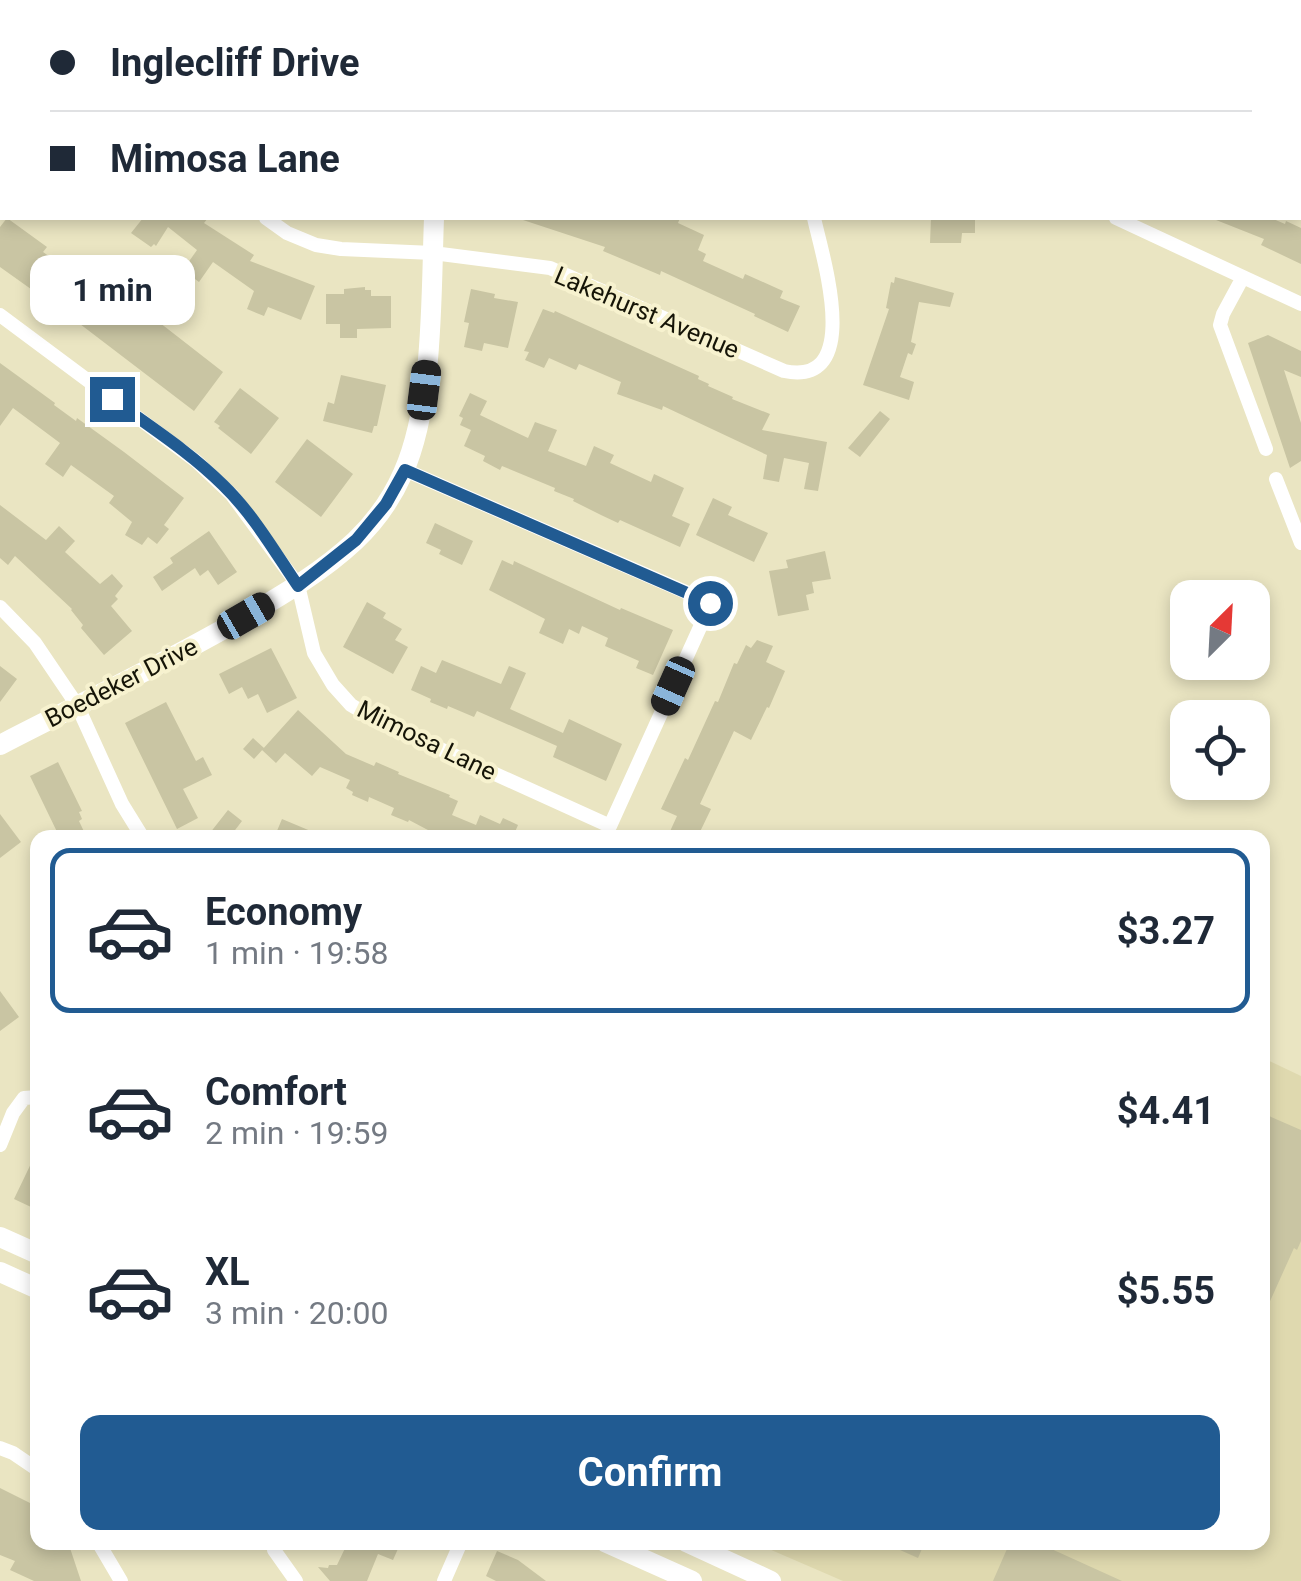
<!DOCTYPE html>
<html lang="en">
<head>
<meta charset="utf-8">
<style>
  body { margin:0; font-family:Roboto,sans-serif; background:#f2f2f3; color:#1f2937; height:100vh; display:flex; flex-direction:column; font-size:38px; white-space:nowrap }
  * { box-sizing:border-box; margin:0 }
  p { font-size:32px; color:#747a83 }
  .icon { flex:none; width:55px; height:55px; fill:none; stroke:currentColor; stroke-width:2; stroke-linecap:round; stroke-linejoin:round }
  .map { position:relative; flex:1; overflow:hidden }
  .details { position:absolute; left:30px; top:830px; width:1240px; height:720px; display:flex; flex-direction:column; background:#fff; border-radius:20px; box-shadow:0 5px 15px #0003 }
  .details>* { flex:none }
  .hud { position:absolute; left:0px; top:0px; width:1302px; height:220px; box-shadow:0 5px 15px #0003; display:grid; align-content:center; height:220px; padding:0 50px; background:#fff }
  .needle { width:65px; rotate:24deg }
  .tools { position:absolute; left:1170px; top:580px; display:grid; gap:20px }
  .tools a { display:grid; place-items:center; width:100px; height:100px; border-radius:20px; background:#fff; box-shadow:0 5px 15px #0003; font-size:50px }
  .end { position:absolute; width:45px; height:45px; margin:-22px; border:12px solid #215b92; background:#fff; box-shadow:0 0 0 5px #fff }
  .from { border-radius:50% }
  .bubble { position:absolute; height:70px; border-radius:20px; background:#fff; box-shadow:0 5px 15px #0003; font-size:32px; font-weight:700; line-height:70px; text-align:center }
  .car { position:absolute; width:30px; height:60px; margin:-30px -15px; border-radius:12px; box-shadow:0 0 8px 2px #0007; background:linear-gradient(#222 24%,#8ab4d8 0 40%,#222 0 76%,#8ab4d8 0 86%,#222 0) }
  .hud b { display:flex; align-items:center; gap:35px; height:95px; font-size:38px }
  .hud b+b { border-top:2px solid #e0e1e3 }
  .hud i { width:25px; height:25px; background:#1f2937 }
  ul { padding:18px 0 0; list-style:none }
  li { display:flex; align-items:center; gap:30px; height:165px; margin:0 20px 15px; padding:0 30px; border:5px solid transparent; border-radius:20px }
  li div { flex:1 }
  li b { display:block; font-size:38px }
  li em { font-style:normal; font-weight:700 }
  li.active { border-color:#215b92 }
  li>.icon { width:90px; height:90px; stroke-width:1.5 }
  .button { display:flex; gap:20px; margin-top:auto; padding:20px 50px }
  .button a { flex:1; height:115px; border-radius:20px; background:#215b92; color:#fff; font-size:40px; font-weight:700; line-height:115px; text-align:center }
  .map>svg:first-child { display:block }
  .built { fill:#dfd9af }
  .building { fill:#c9c5a3 }
  .lines { fill:none; stroke-linecap:round; stroke-linejoin:round }
  .street { stroke:#fff; stroke-width:14 }
  .secondary { stroke:#fff; stroke-width:20 }
  .route { stroke:#215b92; stroke-width:12 }
  .labels { text-anchor:middle; stroke-width:8; stroke-linejoin:round; paint-order:stroke }
  .street-label { font-size:25px; fill:#151407; stroke:#f7f2cf }
</style>
</head>
<body>
<div class="map">
<svg width="1301" height="1581" viewBox="0 0 1301 1581">
  <rect width="100%" height="100%" fill="#eae5c2"/>
  <path class="built" d="M 1263,1058 L 1301,1076 L 1301,1581 L 843,1581 L 755,1543 L 1262,1542 Z"/>
  <path class="building" d="M 7,218 L 47,247 L 43,252 L 84,281 L 92,270 L 110,283 L 102,295 L 138,323 L 146,312 L 223,372 L 194,411 L 80,324 L 0,267 L 0,227 Z
    M 143,218 L 208,218 L 204,223 L 254,255 L 250,261 L 315,286 L 301,320 L 268,307 L 264,316 L 247,309 L 254,291 L 213,262 L 199,282 L 183,270 L 197,250 L 168,227 L 156,246 L 154,244 L 151,247 L 131,233 Z
    M 523,218 L 680,218 L 678,223 L 704,235 L 698,250 L 706,254 L 703,261 L 743,279 L 745,274 L 783,291 L 780,298 L 800,306 L 788,332 L 754,316 L 755,314 L 661,271 L 660,275 L 603,251 L 605,247 L 523,220 Z
    M 931,218 L 975,218 L 975,233 L 962,233 L 961,243 L 930,243 Z
    M 1211,218 L 1271,218 L 1285,224 L 1286,221 L 1301,228 L 1301,264 L 1261,245 L 1264,239 Z
    M 895,277 L 954,293 L 950,307 L 919,302 L 911,342 L 916,344 L 912,355 L 908,353 L 900,377 L 914,382 L 909,400 L 863,385 L 889,309 L 886,308 L 891,282 L 894,283 Z
    M 365,287 L 365,290 L 371,290 L 371,296 L 391,296 L 391,328 L 357,329 L 357,338 L 340,338 L 340,324 L 326,324 L 326,294 L 344,294 L 344,289 Z
    M 471,289 L 495,294 L 494,298 L 518,302 L 508,348 L 484,343 L 482,351 L 464,347 L 469,323 L 464,322 Z
    M 543,309 L 554,313 L 555,311 L 699,376 L 698,379 L 709,384 L 708,386 L 733,397 L 732,399 L 770,414 L 762,430 L 827,442 L 818,491 L 804,489 L 809,463 L 784,458 L 779,482 L 763,479 L 767,455 L 663,406 L 662,410 L 617,394 L 621,382 L 579,364 L 576,370 L 549,358 L 544,368 L 525,360 L 529,352 L 524,351 Z
    M 1268,335 L 1301,351 L 1301,377 L 1284,370 L 1301,423 L 1301,461 L 1290,468 L 1248,343 Z
    M 0,363 L 55,403 L 54,405 L 76,421 L 77,418 L 124,452 L 184,498 L 164,525 L 169,529 L 157,544 L 148,537 L 142,545 L 125,535 L 132,522 L 109,503 L 114,496 L 71,465 L 63,477 L 45,464 L 60,443 L 13,408 L 0,426 Z
    M 341,375 L 386,385 L 377,426 L 374,426 L 372,433 L 323,421 L 328,402 L 334,404 Z
    M 240,388 L 279,418 L 251,454 L 218,428 L 220,426 L 214,422 Z
    M 470,393 L 487,401 L 480,415 L 528,438 L 535,422 L 557,430 L 548,451 L 586,466 L 594,446 L 614,455 L 610,463 L 651,482 L 654,474 L 684,488 L 672,516 L 690,524 L 680,547 L 620,520 L 618,523 L 601,515 L 573,501 L 574,499 L 554,491 L 555,488 L 502,466 L 500,470 L 483,461 L 485,456 L 464,446 L 471,430 L 460,425 L 463,418 L 459,416 Z
    M 880,411 L 890,419 L 860,457 L 848,448 Z
    M 307,439 L 353,474 L 321,517 L 275,482 Z
    M 713,498 L 732,507 L 728,515 L 768,533 L 754,562 L 696,535 Z
    M 0,505 L 46,540 L 59,526 L 75,541 L 65,552 L 100,584 L 112,574 L 123,586 L 115,596 L 118,599 L 111,606 L 132,631 L 104,655 L 81,628 L 83,625 L 71,610 L 72,609 L 15,556 L 8,565 L 0,558 Z
    M 435,523 L 473,541 L 462,565 L 439,554 L 441,550 L 426,543 Z
    M 209,531 L 237,572 L 218,585 L 208,570 L 200,576 L 195,568 L 162,591 L 153,577 L 173,563 L 170,558 Z
    M 825,551 L 831,579 L 812,582 L 814,593 L 806,595 L 809,610 L 778,616 L 769,571 L 788,568 L 786,560 Z
    M 502,560 L 513,565 L 514,561 L 620,610 L 621,608 L 673,630 L 653,675 L 636,668 L 639,661 L 605,646 L 608,638 L 582,626 L 579,634 L 569,629 L 563,644 L 539,633 L 545,619 L 489,590 Z
    M 367,602 L 386,613 L 383,618 L 402,629 L 395,640 L 408,647 L 393,674 L 343,647 Z
    M 757,640 L 773,646 L 766,662 L 785,671 L 769,708 L 767,707 L 751,740 L 734,731 L 700,804 L 711,809 L 697,838 L 667,838 L 677,816 L 661,809 L 685,758 L 688,760 L 715,701 L 718,702 L 734,663 L 737,664 L 746,645 L 751,648 Z
    M 271,648 L 297,698 L 267,713 L 258,694 L 248,699 L 242,687 L 229,694 L 219,674 Z
    M 442,660 L 501,684 L 509,666 L 526,673 L 510,709 L 563,733 L 569,719 L 622,744 L 606,781 L 553,757 L 557,746 L 477,711 L 474,717 L 448,706 L 447,709 L 430,702 L 431,699 L 411,690 L 421,666 L 436,673 Z
    M 0,666 L 17,679 L 0,702 Z
    M 166,702 L 196,761 L 203,757 L 212,775 L 183,789 L 198,818 L 177,829 L 125,723 Z
    M 298,710 L 346,754 L 374,766 L 376,762 L 399,772 L 398,774 L 450,795 L 449,797 L 458,801 L 452,815 L 476,825 L 480,815 L 500,824 L 503,818 L 518,825 L 515,832 L 528,838 L 443,838 L 409,820 L 408,822 L 391,815 L 394,808 L 369,797 L 368,802 L 352,795 L 353,792 L 346,788 L 350,780 L 320,767 L 312,776 L 285,753 L 276,763 L 262,750 Z
    M 253,738 L 264,748 L 254,759 L 243,749 Z
    M 58,762 L 82,811 L 79,812 L 82,819 L 79,821 L 87,838 L 60,838 L 30,776 Z
    M 228,810 L 242,821 L 229,838 L 206,838 Z
    M 0,814 L 21,842 L 0,858 Z
    M 282,819 L 325,837 L 325,838 L 274,838 Z
    M 0,991 L 19,1017 L 0,1031 Z
    M 1262,1113 L 1301,1130 L 1301,1241 L 1297,1250 L 1294,1248 L 1262,1319 Z
    M 38,1149 L 38,1193 L 31,1207 L 14,1199 Z
    M 0,1488 L 38,1507 L 38,1542 L 68,1542 L 81,1581 L 34,1581 L 10,1570 L 15,1561 L 0,1555 Z
    M 348,1542 L 401,1542 L 393,1560 L 378,1554 L 367,1581 L 330,1581 L 318,1567 L 328,1568 L 329,1565 L 337,1565 Z
    M 882,1542 L 925,1542 L 918,1558 Z
    M 1010,1542 L 1036,1542 L 1122,1581 L 993,1581 Z
    M 497,1551 L 518,1560 L 546,1581 L 496,1581 L 486,1576 Z"/>
  <g class="lines">
    <path class="street" d="M 373,0 L 379,2
      M 1101,2 L 1102,0
      M 0,24 L 2,25
      M 266,218 L 287,233 L 316,245 L 341,249 L 433,253 L 550,268 L 784,371 C 865,388 822,255 814,218
      M 1116,218 L 1301,304
      M 1243,277 L 1223,314 L 1220,325 L 1266,449
      M 0,315 L 196,461 L 232,495 L 298,585 L 314,653 L 333,685 L 351,705 L 376,720 L 610,826 L 711,603 L 405,470
      M 1276,479 L 1301,543
      M 0,607 L 35,643 L 77,705 L 122,804 L 143,838
      M 0,1145 L 13,1113 L 24,1098 L 38,1097
      M 0,1448 L 13,1453 L 38,1470
      M 98,1542 L 121,1581
      M 274,1550 L 296,1581
      M 444,1581 L 461,1542"/>
    <path class="secondary" d="M 450,2 L 451,0
      M 0,745 C 81,703 164,664 243,618 C 282,595 322,572 355,541 C 375,522 392,498 403,473 C 434,404 431,293 434,218
      M 0,1237 L 38,1254
      M 0,1272 L 38,1289
      M 605,1542 L 692,1581
      M 686,1542 L 771,1581"/>
  </g>
  <g class="lines">
    <path class="route" d="M 112,399 C 149,426 190,452 223,485 C 253,514 275,552 298,586 L 356,540 L 386,504 L 405,470 L 710,603"/>
  </g>
  <g class="labels">
    <g class="street-label">
      <text transform="translate(647 312) rotate(23)" y="9">Lakehurst Avenue</text>
      <text transform="translate(121 682) rotate(-27)" y="9">Boedeker Drive</text>
      <text transform="translate(427 740) rotate(26)" y="9">Mimosa Lane</text>
    </g>
  </g>
</svg>
<div class="tools">
<a><svg class="needle" viewBox="-14 -14 28 28"><path d="M0-13l5 13h-10z" fill="#e53935"/><path d="M0 13l5-13h-10z" fill="#747a83"/></svg></a>
<a><svg class="icon" aria-label="locate" viewBox="0 0 24 24"><circle cx="12" cy="12" r="6"/><path d="M12 2v4M12 18v4M2 12h4M18 12h4"/></svg></a>
</div>
<i class="end from" style="left:710px;top:603px"></i>
<i class="end" style="left:112px;top:399px"></i>
<div class="bubble" style="left:30px;top:255px;width:165px">1 min</div>
<i class="car" style="left:424px;top:390px;rotate:7deg"></i>
<i class="car" style="left:246px;top:616px;rotate:60deg"></i>
<i class="car" style="left:673px;top:686px;rotate:204deg"></i>
<div class="hud">
<b><i class="from"></i>Inglecliff Drive</b>
<b><i></i>Mimosa Lane</b>
</div>
<section class="details">
<ul>
<li class="active"><svg class="icon" aria-label="car" viewBox="0 0 24 24"><path d="M5 17H2v-5l4-1 3-4h7l3 4 3 1v5h-3M9 17h6M6 11h13"/><circle cx="7" cy="17" r="2"/><circle cx="17" cy="17" r="2"/></svg><div><b>Economy</b><p>1 min · 19:58</p></div><em>$3.27</em></li>
<li><svg class="icon" aria-label="car" viewBox="0 0 24 24"><path d="M5 17H2v-5l4-1 3-4h7l3 4 3 1v5h-3M9 17h6M6 11h13"/><circle cx="7" cy="17" r="2"/><circle cx="17" cy="17" r="2"/></svg><div><b>Comfort</b><p>2 min · 19:59</p></div><em>$4.41</em></li>
<li><svg class="icon" aria-label="car" viewBox="0 0 24 24"><path d="M5 17H2v-5l4-1 3-4h7l3 4 3 1v5h-3M9 17h6M6 11h13"/><circle cx="7" cy="17" r="2"/><circle cx="17" cy="17" r="2"/></svg><div><b>XL</b><p>3 min · 20:00</p></div><em>$5.55</em></li>
</ul>
<div class="button"><a>Confirm</a></div>
</section>
</div>
</body>
</html>
